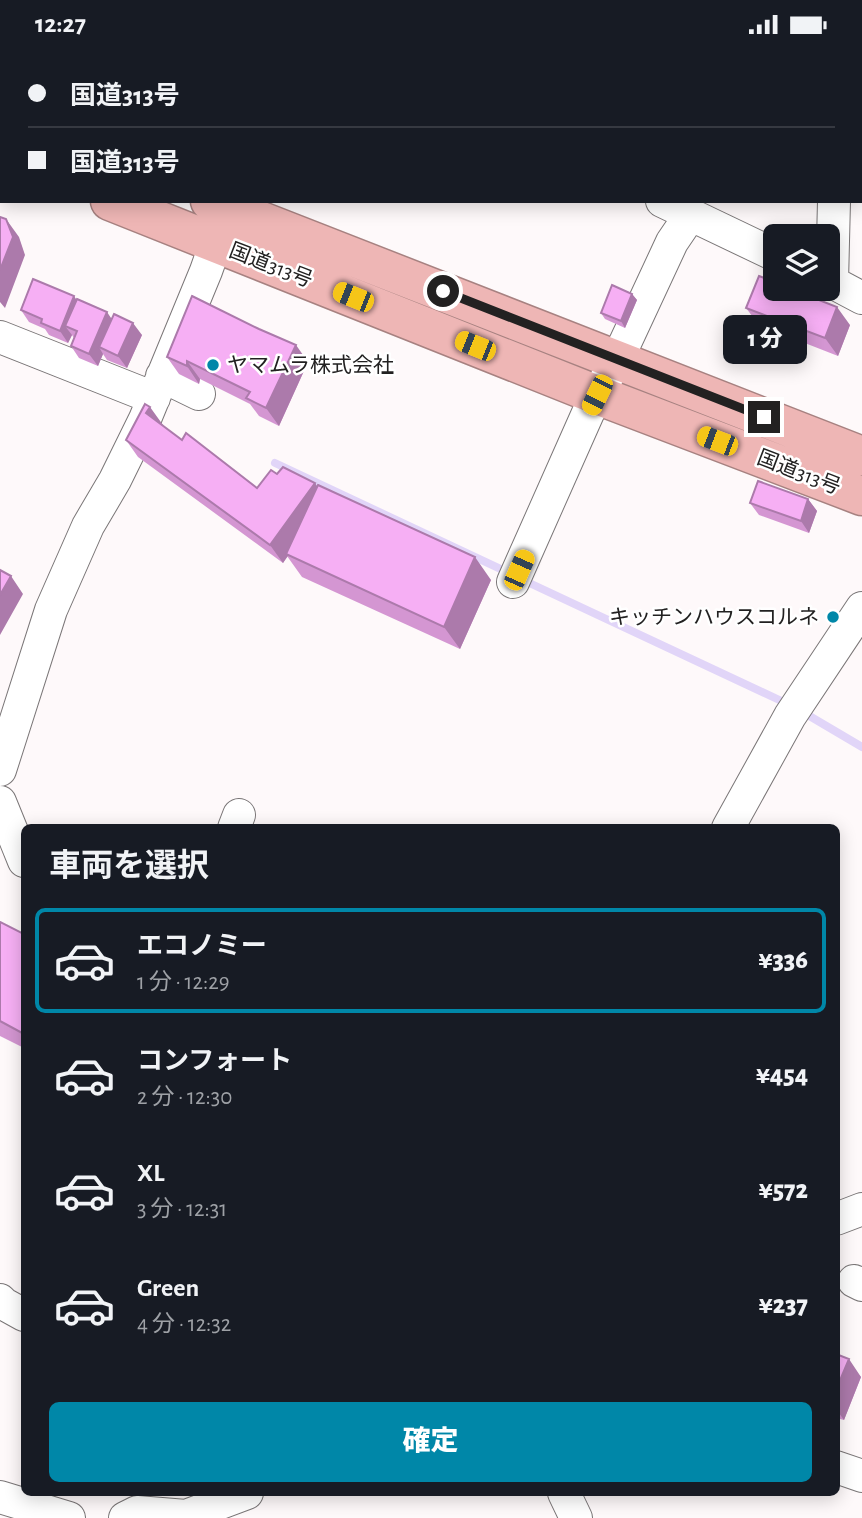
<!DOCTYPE html>
<html lang="ja">
<head>
<meta charset="utf-8">
<style>
  body { margin:0; font-family:"Alegreya Sans","Noto Sans JP",sans-serif; background:#20242c; color:#f1f3f6; height:100vh; display:flex; flex-direction:column; font-size:26px; white-space:nowrap }
  * { box-sizing:border-box; margin:0 }
  p { font-size:23px; color:#9ea1a6 }
  .icon { flex:none; width:38px; height:38px; fill:none; stroke:currentColor; stroke-width:2; stroke-linecap:round; stroke-linejoin:round }
  .map { position:relative; flex:1; overflow:hidden }
  .side { position:absolute; left:21px; top:775px; width:819px; height:672px; display:flex; flex-direction:column; background:#171b24; border-radius:10px; box-shadow:0 4px 18px #0003 }
  .side>* { flex:none }
  .top-card { position:absolute; left:0px; top:0px; width:863px; height:154px; box-shadow:0 4px 18px #0003; display:grid; align-content:center; height:154px; padding:0 28px; background:#171b24 }
  .controls { position:absolute; left:763px; top:175px; display:grid; gap:14px }
  .controls a { display:grid; place-items:center; width:77px; height:77px; border-radius:10px; background:#171b24; box-shadow:0 4px 18px #0003; font-size:35px }
  .end { position:absolute; width:32px; height:32px; margin:-16px; border:9px solid #222121; background:#fff; box-shadow:0 0 0 4px #fff }
  .from { border-radius:50% }
  .bubble { position:absolute; height:49px; border-radius:10px; background:#171b24; box-shadow:0 4px 18px #0003; font-size:23px; font-weight:800; line-height:49px; text-align:center }
  .car { position:absolute; width:21px; height:42px; margin:-21px -10px; border-radius:9px; box-shadow:0 0 5px 2px #0007; background:linear-gradient(#f5c518 24%,#345 0 40%,#f5c518 0 76%,#345 0 86%,#f5c518 0) }
  .top-card b { display:flex; align-items:center; gap:24px; height:66px; font-size:26px }
  .top-card b+b { border-top:2px solid #363941 }
  .top-card i { width:18px; height:18px; background:#f1f3f6 }
  ul { padding:0; list-style:none }
  li { display:flex; align-items:center; gap:21px; height:105px; margin:0 14px 10px; padding:0 14px; border:4px solid transparent; border-radius:10px }
  li div { flex:1 }
  li b { display:block; font-size:26px }
  li em { font-style:normal; font-weight:800 }
  li.current { border-color:#0087a8 }
  li>.icon { width:63px; height:63px; stroke-width:1.5 }
  h2 { padding:0 28px; font-size:32px; line-height:84px }
  .cta { display:flex; gap:14px; margin-top:auto; padding:14px 28px }
  .cta a { flex:1; height:80px; border-radius:10px; background:#0087a8; color:#fff; font-size:28px; font-weight:800; line-height:80px; text-align:center }
  .status { display:flex; justify-content:space-between; align-items:center; height:49px; padding:0 35px; background:#171b24; direction:ltr }
  .status svg { height:19px; fill:currentColor }
  .map>svg:first-child { display:block }
  .lines { fill:none; stroke-linecap:round; stroke-linejoin:round }
  .stream { stroke:#e1d5f8; stroke-width:8 }
  .minor-casing { stroke:#7a7677; stroke-width:34 }
  .highway-casing { stroke:#a78281; stroke-width:41 }
  .minor { stroke:#fff; stroke-width:32 }
  .highway { stroke:#eeb6b5; stroke-width:38 }
  .wall { fill:#d496d2 }
  .shaded-wall { fill:#ac7aab }
  .building { fill:#f6aff4; stroke:#ac7aab; stroke-width:2 }
  .route { stroke:#222121; stroke-width:9 }
  .poi-dot { fill:#0087a8; stroke:#fff; stroke-width:2.5 }
  .labels { text-anchor:middle; stroke-width:5; stroke-linejoin:round; paint-order:stroke }
  .street-label { font-size:21px; fill:#222121; stroke:#fff }
  .poi-label { font-size:21px; fill:#222121; stroke:#fff; text-anchor:start }
</style>
</head>
<body>
<div class="status"><b>12:27</b><svg viewBox="0 0 49 12"><path d="M0 12V9h3v3zM5 12V6h3v6zM10 12V3h3v9zM15 12V0h3v12zM26 1h20v11H26zM47 4h2v5h-2z"/></svg></div>
<div class="map">
<svg width="862" height="1469" viewBox="0 0 862 1469">
  <rect width="100%" height="100%" fill="#fef9fa"/>
  <g class="lines">
    <path class="stream" d="M 275,414 L 511,525
      M 523,531 L 790,656
      M 801,662 L 862,698"/>
    <g class="minor-casing">
      <path id="minor" d="M 222,0 L 224,2
        M 662,152 L 775,206
        M 828,231 L 862,249
        M 832,233 L 834,152
        M 0,288 L 154,349
        M 162,327 L 199,345
        M 513,533 L 588,364 L 625,294 L 672,193 L 691,165
        M 0,721 L 51,561 L 88,477 L 115,431 L 145,370 L 206,222 L 223,174
        M 0,753 L 24,812
        M 234,779 L 239,766
        M 728,779 L 790,667 L 862,559
        M 836,1170 L 862,1160
        M 854,1232 L 862,1236
        M 0,1251 L 4,1255 L 24,1266
        M 836,1418 L 862,1427
        M 564,1444 L 576,1469
        M 0,1448 L 69,1469
        M 125,1469 L 137,1463 L 186,1467 L 247,1444"/>
    </g>
    <g class="highway-casing">
      <path id="highway" d="M 0,67 L 2,68
        M 0,109 L 2,110
        M 110,152 L 597,346 L 862,447
        M 210,152 L 862,407"/>
    </g>
    <use href="#minor" class="minor"/>
    <use href="#highway" class="highway"/>
  </g>
  <path class="wall" d="M 47,0 L 102,0 L 101,2 L 51,2 Z
    M 632,245 L 637,251 L 625,279 L 605,270 L 601,264 Z
    M 76,250 L 142,286 L 127,319 L 107,311 L 103,305 L 98,317 L 79,309 L 71,297 L 74,289 L 72,286 L 68,294 L 49,286 L 45,280 L 29,273 L 21,261 Z
    M 746,259 L 850,276 L 838,307 L 759,276 Z
    M 167,308 L 308,313 L 279,377 L 259,367 L 250,355 L 200,330 L 199,335 L 179,325 Z
    M 162,376 L 182,391 L 257,439 L 277,425 L 317,438 L 491,531 L 460,600 L 302,528 L 287,507 L 283,514 L 138,408 L 126,391 L 163,376 Z
    M 808,450 L 817,462 L 809,484 L 759,466 L 750,454 Z
    M 0,873 L 24,885 L 24,999 L 0,987 Z
    M 836,1305 L 861,1328 L 844,1371 L 836,1369 Z"/>
  <path class="shaded-wall" d="M 82,0 L 102,0 L 101,2 L 81,2 Z
    M 6,170 L 19,188 L 25,206 L 5,259 L 0,253 L 0,221 Z
    M 632,245 L 637,251 L 625,279 L 621,272 Z
    M 74,247 L 82,259 L 65,277 L 72,286 L 68,294 L 60,282 Z
    M 837,258 L 850,276 L 838,307 L 825,289 Z
    M 107,263 L 115,275 L 99,298 L 103,305 L 98,317 L 89,305 Z
    M 133,274 L 142,286 L 127,319 L 118,307 Z
    M 296,296 L 308,313 L 279,377 L 266,359 Z
    M 187,312 L 200,330 L 199,335 L 187,317 Z
    M 150,358 L 163,376 L 159,382 L 146,364 Z
    M 315,434 L 327,452 L 283,514 L 270,496 Z
    M 808,450 L 817,462 L 809,484 L 801,472 Z
    M 475,508 L 491,531 L 460,600 L 444,578 Z
    M 11,527 L 23,545 L 0,586 L 0,546 Z
    M 849,1310 L 861,1328 L 844,1371 L 836,1360 L 836,1341 Z"/>
  <path class="building" d="M 0,168 L 6,170 L 13,188 L 0,221 Z
    M 759,227 L 775,233 L 775,240 L 791,240 L 837,258 L 825,289 L 746,259 Z
    M 33,230 L 74,247 L 60,282 L 41,274 L 42,270 L 21,261 Z
    M 612,236 L 632,245 L 621,272 L 601,264 Z
    M 192,247 L 259,280 L 296,296 L 266,359 L 246,349 L 250,343 L 187,312 L 187,317 L 167,308 Z
    M 77,250 L 107,263 L 89,305 L 71,297 L 77,282 L 65,277 Z
    M 114,265 L 133,274 L 118,307 L 99,298 Z
    M 145,355 L 150,358 L 146,364 L 182,391 L 186,384 L 257,439 L 271,421 L 277,425 L 283,418 L 315,434 L 270,496 L 126,391 Z
    M 758,432 L 808,450 L 801,472 L 750,454 Z
    M 318,436 L 475,508 L 444,578 L 286,505 Z
    M 0,521 L 11,527 L 0,546 Z
    M 0,873 L 24,885 L 24,985 L 0,972 Z
    M 836,1305 L 849,1310 L 836,1341 Z"/>
  <g class="lines">
    <path class="route" d="M 443,242 L 764,368"/>
  </g>
  <g class="poi-dot">
    <circle cx="213" cy="316" r="7"/>
    <circle cx="833" cy="568" r="7"/>
  </g>
  <g class="labels">
    <g class="street-label">
      <text transform="translate(271 216) rotate(21)" y="7">国道313号</text>
      <text transform="translate(799 423) rotate(21)" y="7">国道313号</text>
    </g>
    <g class="poi-label">
      <text x="227" y="323">ヤマムラ株式会社</text>
      <text x="819" y="575" text-anchor="end">キッチンハウスコルネ</text>
    </g>
  </g>
</svg>
<div class="controls">
<a><svg class="icon" aria-label="layers" viewBox="0 0 24 24"><path d="M12 4l9 5-9 5-9-5zM3 14l9 5 9-5"/></svg></a>
</div>
<i class="end from" style="left:443px;top:242px"></i>
<i class="end" style="left:764px;top:368px"></i>
<div class="bubble" style="left:723px;top:266px;width:84px">1 分</div>
<i class="car" style="left:353px;top:248px;rotate:292deg"></i>
<i class="car" style="left:475px;top:297px;rotate:292deg"></i>
<i class="car" style="left:597px;top:346px;rotate:206deg"></i>
<i class="car" style="left:717px;top:392px;rotate:291deg"></i>
<i class="car" style="left:519px;top:521px;rotate:24deg"></i>
<div class="top-card">
<b><i class="from"></i>国道313号</b>
<b><i></i>国道313号</b>
</div>
<section class="side">
<h2>車両を選択</h2>
<ul>
<li class="current"><svg class="icon" aria-label="car" viewBox="0 0 24 24"><path d="M5 17H2v-5l4-1 3-4h7l3 4 3 1v5h-3M9 17h6M6 11h13"/><circle cx="7" cy="17" r="2"/><circle cx="17" cy="17" r="2"/></svg><div><b>エコノミー</b><p>1 分 · 12:29</p></div><em>¥336</em></li>
<li><svg class="icon" aria-label="car" viewBox="0 0 24 24"><path d="M5 17H2v-5l4-1 3-4h7l3 4 3 1v5h-3M9 17h6M6 11h13"/><circle cx="7" cy="17" r="2"/><circle cx="17" cy="17" r="2"/></svg><div><b>コンフォート</b><p>2 分 · 12:30</p></div><em>¥454</em></li>
<li><svg class="icon" aria-label="car" viewBox="0 0 24 24"><path d="M5 17H2v-5l4-1 3-4h7l3 4 3 1v5h-3M9 17h6M6 11h13"/><circle cx="7" cy="17" r="2"/><circle cx="17" cy="17" r="2"/></svg><div><b>XL</b><p>3 分 · 12:31</p></div><em>¥572</em></li>
<li><svg class="icon" aria-label="car" viewBox="0 0 24 24"><path d="M5 17H2v-5l4-1 3-4h7l3 4 3 1v5h-3M9 17h6M6 11h13"/><circle cx="7" cy="17" r="2"/><circle cx="17" cy="17" r="2"/></svg><div><b>Green</b><p>4 分 · 12:32</p></div><em>¥237</em></li>
</ul>
<div class="cta"><a>確定</a></div>
</section>
</div>
</body>
</html>
